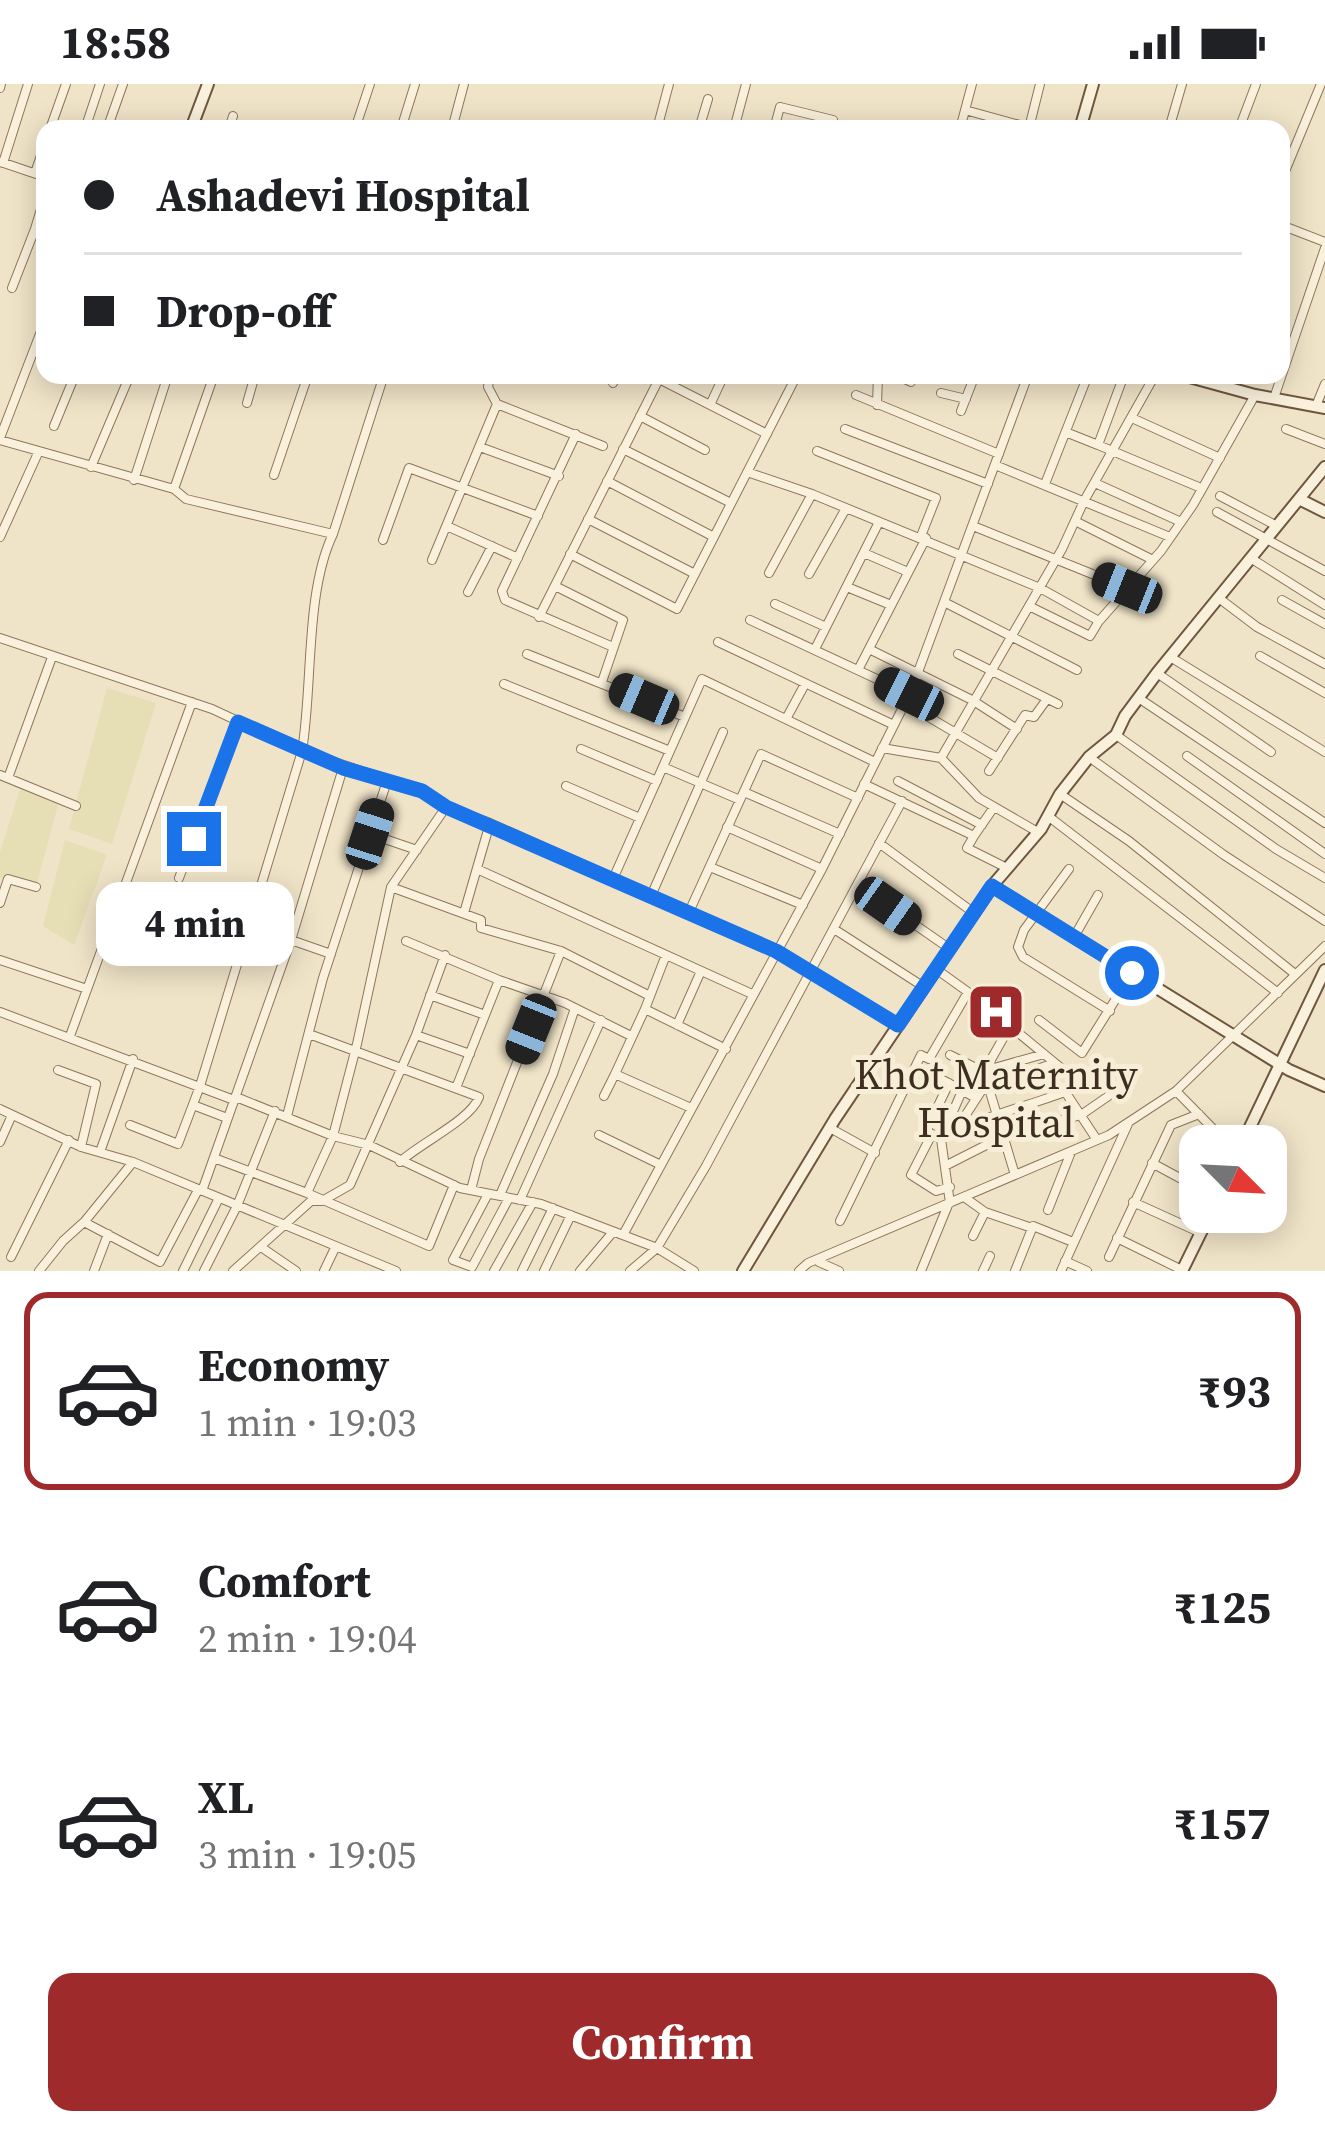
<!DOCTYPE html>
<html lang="en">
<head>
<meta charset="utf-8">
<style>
  body { margin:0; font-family:"Source Serif 4",serif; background:#f2f2f2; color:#202124; height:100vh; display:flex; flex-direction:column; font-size:45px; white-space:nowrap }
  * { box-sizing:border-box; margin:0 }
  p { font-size:39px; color:#757577 }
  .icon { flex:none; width:66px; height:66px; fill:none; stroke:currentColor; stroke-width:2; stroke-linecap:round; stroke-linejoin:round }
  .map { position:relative; height:1187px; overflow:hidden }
  .sheet { display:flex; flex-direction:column; background:#fff; flex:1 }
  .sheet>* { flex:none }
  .banner { position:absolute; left:36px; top:36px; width:1254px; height:264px; border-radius:24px; box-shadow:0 6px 30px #0003; display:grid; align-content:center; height:264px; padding:0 48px; background:#fff }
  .needle { width:78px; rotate:114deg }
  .tools { position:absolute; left:1179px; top:1041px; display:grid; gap:24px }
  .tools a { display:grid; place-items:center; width:108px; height:108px; border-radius:24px; background:#fff; box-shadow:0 6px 30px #0003; font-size:60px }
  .end { position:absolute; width:54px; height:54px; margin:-27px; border:15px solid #1a73e8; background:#fff; box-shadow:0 0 0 6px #fff }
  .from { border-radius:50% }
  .bubble { position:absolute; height:84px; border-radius:24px; background:#fff; box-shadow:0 6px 30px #0003; font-size:39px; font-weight:700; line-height:84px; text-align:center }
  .car { position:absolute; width:36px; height:72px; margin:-36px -18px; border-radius:15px; box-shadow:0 0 9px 3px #0007; background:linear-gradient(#222 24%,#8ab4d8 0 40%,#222 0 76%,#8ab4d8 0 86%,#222 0) }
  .banner b { display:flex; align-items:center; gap:42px; height:114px; font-size:45px }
  .banner b+b { border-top:3px solid #e0e0e0 }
  .banner i { width:30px; height:30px; background:#202124 }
  ul { padding:21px 0 0; list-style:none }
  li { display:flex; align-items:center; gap:36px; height:198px; margin:0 24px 18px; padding:0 24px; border:6px solid transparent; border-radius:24px }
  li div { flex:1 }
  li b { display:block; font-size:45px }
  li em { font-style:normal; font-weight:700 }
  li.active { border-color:#9e2a2b }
  li>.icon { width:108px; height:108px; stroke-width:1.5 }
  .button { display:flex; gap:24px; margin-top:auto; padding:24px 48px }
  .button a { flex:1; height:138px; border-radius:24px; background:#9e2a2b; color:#fff; font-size:48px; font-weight:700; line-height:138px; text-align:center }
  .status { display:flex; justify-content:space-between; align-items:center; height:84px; padding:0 60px; background:#fff; direction:ltr }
  .status svg { height:33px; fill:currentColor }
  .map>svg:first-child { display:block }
  .farmland { fill:#e6deb5 }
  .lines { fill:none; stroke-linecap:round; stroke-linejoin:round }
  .street-casing { stroke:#8d765c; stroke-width:10 }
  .secondary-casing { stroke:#6f573f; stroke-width:14 }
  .street { stroke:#faf1dc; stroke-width:8 }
  .secondary { stroke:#faf1dc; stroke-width:10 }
  .route { stroke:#1a73e8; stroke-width:15 }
  .labels { text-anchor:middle; stroke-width:10; stroke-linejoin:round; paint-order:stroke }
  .poi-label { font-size:42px; fill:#3d2e20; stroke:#f7eed8 }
</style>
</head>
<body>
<div class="status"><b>18:58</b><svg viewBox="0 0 49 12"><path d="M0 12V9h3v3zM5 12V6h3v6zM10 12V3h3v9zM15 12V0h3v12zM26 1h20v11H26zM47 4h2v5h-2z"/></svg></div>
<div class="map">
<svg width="1325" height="1187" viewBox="0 0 1325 1187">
  <rect width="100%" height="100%" fill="#f0e4c8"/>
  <path class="farmland" d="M 107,604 L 156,619 L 112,760 L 69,745 Z
    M 21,702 L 59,717 L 36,803 L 0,794 L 0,768 Z
    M 65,756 L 107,771 L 74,861 L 43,842 Z"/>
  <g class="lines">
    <g class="street-casing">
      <path id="street" d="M 0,4 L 1,0
        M 965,26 L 1034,45
        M 1029,44 L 1040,0
        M 50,45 L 66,0
        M 85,45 L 100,0
        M 107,45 L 123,0
        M 229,45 L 233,32
        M 355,45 L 370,0
        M 401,45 L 415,0
        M 452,45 L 464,0
        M 657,45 L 669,0
        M 699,45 L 708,15
        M 734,45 L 746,0
        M 774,45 L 780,23 L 833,36 L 830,45
        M 960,45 L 972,0
        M 1169,45 L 1182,0
        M 1239,45 L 1256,0
        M 1,78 L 45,93
        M 3,79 L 28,0
        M 35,89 L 45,60
        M 1281,97 L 1321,0
        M 45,112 L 35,145 L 45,150
        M 1281,141 L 1325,158
        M 12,204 L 35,145
        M 490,291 L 488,303 L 497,320 L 603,362
        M 542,291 L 544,291
        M 896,291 L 911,298
        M 1124,291 L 1098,361 L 1201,404
        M 592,294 L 593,291
        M 659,295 L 767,350
        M 613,299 L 617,291
        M 941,309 L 966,315
        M 856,311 L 999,370
        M 1274,314 L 1325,164
        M 247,319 L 255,291
        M 710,321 L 724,291
        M 877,321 L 878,291
        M 1316,322 L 1325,300
        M 961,327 L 975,291
        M 640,332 L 705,366
        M 1132,334 L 1220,374
        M 54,342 L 75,291
        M 845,345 L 988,400
        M 1286,345 L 1325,360
        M 1068,349 L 1098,361
        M 576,350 L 502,507 L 505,516 L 613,563
        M 0,354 L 45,237
        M 0,356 L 174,405 L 186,415 L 333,450 L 384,291
        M 480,363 L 559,392
        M 623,365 L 731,419
        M 817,367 L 936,414 L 921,452
        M 995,381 L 1170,453
        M 91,383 L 130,291
        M 747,388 L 812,410
        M 274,391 L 308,291
        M 134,396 L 168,291
        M 607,397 L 714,453
        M 1095,399 L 1181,438
        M 1045,400 L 1088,291
        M 174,405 L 214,291
        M 1220,412 L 1277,442
        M 1217,428 L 1325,487
        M 588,435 L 695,490
        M 1075,437 L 1153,476
        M 973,442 L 1127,504
        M 449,443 L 518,474
        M 0,453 L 38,369
        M 383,456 L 409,384 L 538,432
        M 864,469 L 908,488
        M 570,470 L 677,525 L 797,291
        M 1252,475 L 1325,521
        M 432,476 L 497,320
        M 769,489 L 812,410 L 1040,504 L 1099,537 L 1090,552 L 1029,522
        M 809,490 L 845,426
        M 555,502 L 623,536 L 602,598
        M 847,503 L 891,521
        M 468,508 L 492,462
        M 1220,515 L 1257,543 L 1325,580
        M 1282,516 L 1325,540
        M 944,518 L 1077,586
        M 775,520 L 826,543
        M 539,533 L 661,291
        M 750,536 L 909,610
        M 1100,536 L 1161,467 L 1193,421 L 1255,311
        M 0,554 L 212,625 L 302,667 L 421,707 L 446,723 L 490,739 L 776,867 L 898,941
        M 718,558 L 894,641
        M 815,565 L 879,438
        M 869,565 L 972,616 L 1017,645
        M 527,570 L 685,633
        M 958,570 L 1058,620
        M 1260,572 L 1325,609
        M 1172,574 L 1325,668
        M 858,586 L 926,454
        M 1157,589 L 1271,668
        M 504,600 L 670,667
        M 1140,615 L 1325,739
        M 905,619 L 998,674
        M 786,635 L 805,600
        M 1116,651 L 1276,765 L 1325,794
        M 882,664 L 941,674 L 979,714 L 1036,747
        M 581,665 L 657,697
        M 1187,672 L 1325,770
        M 1089,673 L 1224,771 L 1325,837
        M 941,674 L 1062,465 L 1084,417 L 1155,291
        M 663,683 L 740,716
        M 989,687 L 1025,631 L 1034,633 L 1047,615
        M 0,691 L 76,722
        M 8,694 L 52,573
        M 898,697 L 982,741
        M 864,700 L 974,752 L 994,723
        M 566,702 L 640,734
        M 744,708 L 840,750
        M 1060,710 L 1129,757 L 1295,890
        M 446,723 L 391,803 L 357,960 L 333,1052 L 307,1109 L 429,1162 L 454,1101
        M 1048,732 L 1278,909
        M 727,743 L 822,785
        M 370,750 L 417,766
        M 974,752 L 967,764 L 1007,784
        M 879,759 L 974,829
        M 710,783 L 803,821
        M 477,785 L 752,910
        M 1069,785 L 1024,846 L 1018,863 L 1023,873 L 1110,927
        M 179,794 L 238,638
        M 613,795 L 702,595 L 875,678
        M 858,801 L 950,865
        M 391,803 L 481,836 L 481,844 L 561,867 L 650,912
        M 651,812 L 723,648
        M 0,819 L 8,795 L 36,803
        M 689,828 L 761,670 L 858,714
        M 464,829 L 490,739
        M 834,845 L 924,903
        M 1074,853 L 1098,811
        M 291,856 L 331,870
        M 406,857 L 499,896 L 456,1004
        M 0,876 L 87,905
        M 499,896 L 565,919 L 631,952
        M 430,911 L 485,931
        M 645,925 L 666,871
        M 0,928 L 234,1016
        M 1039,936 L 1082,969 L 1132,889
        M 677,941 L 701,887
        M 309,950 L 479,1013 C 471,1036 420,1059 400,1078
        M 416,951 L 470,970
        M 70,952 L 192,618
        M 950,971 L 984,988 L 1015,1091
        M 58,986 L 96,1000 L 81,1063
        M 987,986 L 1044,970
        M 984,988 L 1010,942 L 1083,1002
        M 939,994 L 976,1014
        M 949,999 L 926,1047 L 941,1055 L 962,1007
        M 989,1001 L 1055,979
        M 1176,1007 L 1230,1062
        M 1066,1009 L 1097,1056
        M 604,1012 L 615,990
        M 236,1013 L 333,1052 L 369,1061 L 460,1104 L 541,1120 L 657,1164 L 694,1187
        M 193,1021 L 227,1034
        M 691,1024 L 615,990 L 645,925 L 726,965
        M 0,1025 L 81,1063 L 133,1078 L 396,1187
        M 287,1032 L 323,894 L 387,697
        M 130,1041 L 178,1060 L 200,1002 L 302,667 C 313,601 305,508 333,450
        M 830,1044 L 875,1069
        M 956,1046 L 987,998
        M 932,1050 L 911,1091 L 936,1107 L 950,1103
        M 599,1051 L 661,1081
        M 0,1058 L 12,1031
        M 100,1068 L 133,975
        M 214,1074 L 307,1109
        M 1152,1079 L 1200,1105
        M 945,1082 L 1004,1052 L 1081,1031 L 1120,1004
        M 471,1106 L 479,1075 L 561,867
        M 202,1107 L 291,856 L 343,684
        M 488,1110 L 453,1176 L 472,1183 L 509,1114
        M 500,1111 L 553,990 L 575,924
        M 964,1113 L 985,1128 L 1032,1144
        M 520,1116 L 601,936
        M 1133,1118 L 1199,1148
        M 950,1119 L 941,1055 C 994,1025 1053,1019 1104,990
        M 1048,1126 L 1071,1068
        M 85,1137 L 133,1078
        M 840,1137 L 921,971 L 929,975 L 968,908 L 936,885
        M 623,1151 L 822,785 L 911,607 L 1028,291
        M 973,1152 L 985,1128
        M 1117,1154 L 1182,1186
        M 261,1163 L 296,1187
        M 11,1173 L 69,1056
        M 1109,1173 L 1171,1041 L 1199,1030
        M 1065,1177 L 1087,1187
        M 819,1178 L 839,1187
        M 39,1187 L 63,1157 L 84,1138 L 160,1178 L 198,1106
        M 94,1187 L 108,1150
        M 183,1187 L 219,1114
        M 204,1187 L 237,1122 L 275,1027
        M 233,1187 L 311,1117 L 322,1117 L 350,1101 L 416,951 L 445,871
        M 324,1187 L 335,1164
        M 494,1187 L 533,1118
        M 522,1187 L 553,1124
        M 544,1187 L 571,1131
        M 580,1187 L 613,1148
        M 630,1187 L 657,1164 L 706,1082 L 902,717
        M 799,1187 L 808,1179 L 1109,1051 L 1176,1007 L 1325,862
        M 921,1187 L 948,1121
        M 983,1187 L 990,1172
        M 1015,1187 L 1033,1142 L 1073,1158
        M 1061,1187 L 1128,1040"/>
    </g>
    <g class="secondary-casing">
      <path id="secondary" d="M 191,45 L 208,0
        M 1080,45 L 1093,0
        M 1182,291 L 1255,311 L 1325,324
        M 1301,416 L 1325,428
        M 992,802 L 1289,986 L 1325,1002
        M 1241,1062 L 1325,886
        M 743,1187 L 835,1035 L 992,802 L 1041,745 L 1060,710 L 1089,673 L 1116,651 L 1125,632 L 1157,589 L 1325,383
        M 1182,1187 L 1211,1128"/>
    </g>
    <use href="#street" class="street"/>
    <use href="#secondary" class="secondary"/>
  </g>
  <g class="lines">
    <path class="route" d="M 194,755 L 238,638 L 343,684 L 422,707 L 446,723 L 776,867 L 898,941 L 992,802 L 1132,889"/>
  </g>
  <defs>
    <g id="hospital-square" transform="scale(3)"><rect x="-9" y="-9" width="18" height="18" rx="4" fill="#9e2a2b" stroke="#f7eed8"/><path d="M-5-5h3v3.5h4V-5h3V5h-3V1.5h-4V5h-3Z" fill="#fff"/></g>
  </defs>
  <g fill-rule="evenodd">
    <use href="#hospital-square" x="996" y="928"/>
  </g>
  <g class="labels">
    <g class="poi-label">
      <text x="996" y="1005">Khot Maternity<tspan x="996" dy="48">Hospital</tspan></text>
    </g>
  </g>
</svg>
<div class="tools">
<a><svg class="needle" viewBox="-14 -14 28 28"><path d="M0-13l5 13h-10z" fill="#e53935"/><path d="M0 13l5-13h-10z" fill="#757577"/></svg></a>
</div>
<i class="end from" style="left:1132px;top:889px"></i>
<i class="end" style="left:194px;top:755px"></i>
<div class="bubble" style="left:96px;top:798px;width:198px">4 min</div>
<i class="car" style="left:1127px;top:504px;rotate:292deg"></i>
<i class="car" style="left:909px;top:610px;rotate:296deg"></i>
<i class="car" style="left:644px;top:615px;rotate:293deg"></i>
<i class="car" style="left:370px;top:750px;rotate:18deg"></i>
<i class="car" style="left:888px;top:822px;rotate:125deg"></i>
<i class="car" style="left:531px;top:945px;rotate:202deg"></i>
<div class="banner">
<b><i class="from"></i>Ashadevi Hospital</b>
<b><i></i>Drop-off</b>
</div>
</div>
<section class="sheet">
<ul>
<li class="active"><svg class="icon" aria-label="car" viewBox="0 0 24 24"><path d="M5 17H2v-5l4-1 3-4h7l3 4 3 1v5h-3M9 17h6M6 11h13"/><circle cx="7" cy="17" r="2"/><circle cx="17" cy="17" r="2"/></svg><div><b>Economy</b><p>1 min · 19:03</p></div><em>₹93</em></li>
<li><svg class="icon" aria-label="car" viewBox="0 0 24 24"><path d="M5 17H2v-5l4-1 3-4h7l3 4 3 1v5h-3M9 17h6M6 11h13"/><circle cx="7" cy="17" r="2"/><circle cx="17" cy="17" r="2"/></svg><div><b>Comfort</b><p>2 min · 19:04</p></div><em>₹125</em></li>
<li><svg class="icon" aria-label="car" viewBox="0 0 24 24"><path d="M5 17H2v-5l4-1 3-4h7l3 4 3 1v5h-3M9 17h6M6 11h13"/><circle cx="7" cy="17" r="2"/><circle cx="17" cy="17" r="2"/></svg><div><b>XL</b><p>3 min · 19:05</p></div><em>₹157</em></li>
</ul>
<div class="button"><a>Confirm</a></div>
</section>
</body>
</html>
